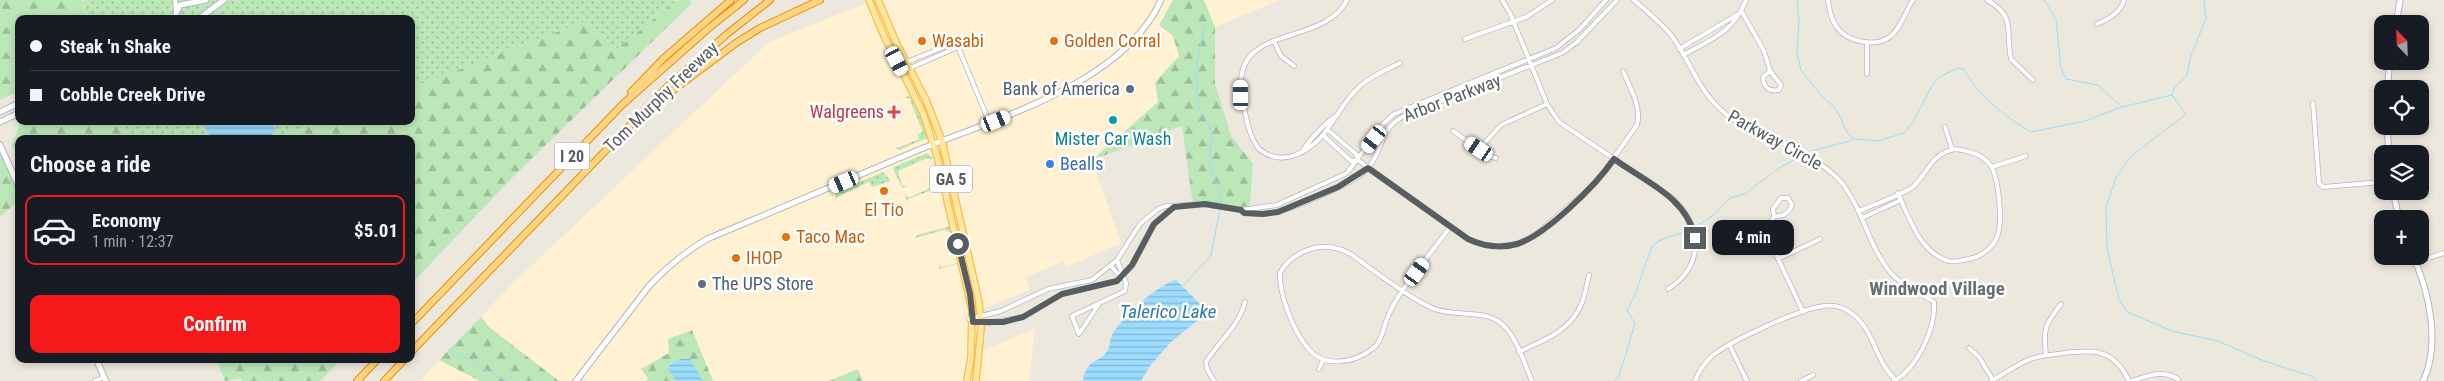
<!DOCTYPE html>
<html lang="en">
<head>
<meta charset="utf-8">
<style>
  body { margin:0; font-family:"Roboto Condensed",sans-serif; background:#20242c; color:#f1f3f6; height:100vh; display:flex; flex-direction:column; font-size:19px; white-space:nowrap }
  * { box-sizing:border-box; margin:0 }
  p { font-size:16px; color:#9ea1a6 }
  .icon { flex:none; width:28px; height:28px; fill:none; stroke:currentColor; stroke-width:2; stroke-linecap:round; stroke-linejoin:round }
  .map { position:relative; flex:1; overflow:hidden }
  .panel { position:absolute; left:15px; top:135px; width:400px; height:228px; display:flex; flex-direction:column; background:#171b24; border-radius:10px; box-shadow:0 2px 8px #0003 }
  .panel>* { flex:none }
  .banner { position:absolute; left:15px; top:15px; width:400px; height:110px; border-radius:10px; box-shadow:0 2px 8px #0003; display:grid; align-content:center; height:110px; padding:0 15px; background:#171b24 }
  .needle { width:32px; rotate:337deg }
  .buttons { position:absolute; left:2374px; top:15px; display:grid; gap:10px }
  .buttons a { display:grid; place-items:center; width:55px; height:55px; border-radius:10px; background:#171b24; box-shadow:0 2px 8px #0003; font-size:25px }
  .end { position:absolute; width:22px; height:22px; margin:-11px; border:6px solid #585d61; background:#fff; box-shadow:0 0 0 2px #fff }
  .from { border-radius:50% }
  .bubble { position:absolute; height:35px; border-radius:10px; background:#171b24; box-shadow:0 2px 8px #0003; font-size:16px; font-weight:700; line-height:35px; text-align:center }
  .car { position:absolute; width:15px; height:30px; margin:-15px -8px; border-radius:6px; box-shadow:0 0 4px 1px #0007; background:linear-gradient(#fff 24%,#345 0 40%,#fff 0 76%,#345 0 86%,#fff 0) }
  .banner b { display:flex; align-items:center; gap:18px; height:48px; font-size:19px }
  .banner b+b { border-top:1px solid #363941 }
  .banner i { width:12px; height:12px; background:#f1f3f6 }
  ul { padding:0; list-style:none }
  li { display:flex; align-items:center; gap:15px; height:70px; margin:0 10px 8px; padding:0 5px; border:2px solid transparent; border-radius:10px }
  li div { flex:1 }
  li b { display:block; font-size:19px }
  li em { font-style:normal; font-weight:700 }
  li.active { border-color:#f8191a }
  li>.icon { width:45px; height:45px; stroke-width:1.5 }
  h2 { padding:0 15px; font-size:22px; line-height:60px }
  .action { display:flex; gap:10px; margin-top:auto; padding:10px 15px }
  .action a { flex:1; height:58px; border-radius:10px; background:#f8191a; color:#fff; font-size:20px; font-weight:700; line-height:58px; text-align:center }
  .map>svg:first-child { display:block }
  .commercial { fill:#fff1d1 }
  .grass { fill:url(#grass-dots) }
  .forest { fill:url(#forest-firs) }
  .water { fill:url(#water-rules) }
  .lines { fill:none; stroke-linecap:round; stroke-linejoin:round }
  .stream { stroke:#9cdcff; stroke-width:1 }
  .street-casing { stroke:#b5b8bd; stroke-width:5.5 }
  .secondary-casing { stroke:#b3b8bd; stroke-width:7 }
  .primary-casing { stroke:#febb46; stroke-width:8 }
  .highway-casing { stroke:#eb8e00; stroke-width:8 }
  .street { stroke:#fff; stroke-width:4 }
  .secondary { stroke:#fff; stroke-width:5 }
  .primary { stroke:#ffe8a1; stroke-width:5.5 }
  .highway { stroke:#ffd583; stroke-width:6 }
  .route { stroke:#585d61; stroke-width:6 }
  .food-dot { fill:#e8710a; stroke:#fff; stroke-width:2 }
  .service-dot { fill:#5c6f8a; stroke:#fff; stroke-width:2 }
  .health-dot { fill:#e0444e; stroke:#fff; stroke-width:2 }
  .culture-dot { fill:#0f9aa8; stroke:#fff; stroke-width:2 }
  .shop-dot { fill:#3f7fe0; stroke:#fff; stroke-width:2 }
  .labels { text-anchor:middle; stroke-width:5; stroke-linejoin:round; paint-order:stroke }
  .shield { fill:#fff; stroke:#8a8e90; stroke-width:1 }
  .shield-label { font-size:16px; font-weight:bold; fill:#585d61 }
  .food-label { font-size:18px; fill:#c56008; stroke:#fff; text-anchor:start }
  .service-label { font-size:18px; fill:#4e5e75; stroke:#fff; text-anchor:end }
  .street-label { font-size:18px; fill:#585d61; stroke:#fff }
  .health-label { font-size:18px; fill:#be3a42; stroke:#fff; text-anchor:end }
  .culture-label { font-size:18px; fill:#0d838f; stroke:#fff }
  .shop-label { font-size:18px; fill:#366cbe; stroke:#fff; text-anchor:start }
  .neighbourhood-label { font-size:19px; font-weight:bold; fill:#696f74; stroke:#fff }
  .water-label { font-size:19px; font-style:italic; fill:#3079b0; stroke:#fff }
</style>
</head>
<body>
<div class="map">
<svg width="2444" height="381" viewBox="0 0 2444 381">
  <defs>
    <pattern id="grass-dots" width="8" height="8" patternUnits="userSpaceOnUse" patternTransform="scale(1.25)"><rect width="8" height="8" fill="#bce7b8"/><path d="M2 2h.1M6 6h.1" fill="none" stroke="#9cbe99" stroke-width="1.8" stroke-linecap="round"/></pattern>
    <pattern id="forest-firs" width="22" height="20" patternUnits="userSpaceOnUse" patternTransform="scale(1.25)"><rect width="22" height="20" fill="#bce7b8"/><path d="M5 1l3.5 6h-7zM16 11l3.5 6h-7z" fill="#9cbe99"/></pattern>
    <pattern id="water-rules" width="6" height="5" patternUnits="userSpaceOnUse" patternTransform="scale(1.25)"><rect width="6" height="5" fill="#9cdcff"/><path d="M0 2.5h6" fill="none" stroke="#82b6d2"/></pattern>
  </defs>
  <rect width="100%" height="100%" fill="#ede8de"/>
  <path class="commercial" d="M 874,0 L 1280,0 L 1215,27 L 1211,18 L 1158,102 L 1092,160 L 1121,243 L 1066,267 L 1064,261 L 1026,277 L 1030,290 L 980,310 L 980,352 L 1035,328 L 1029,381 L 863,381 L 857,369 L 829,381 L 713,381 L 692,330 L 646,381 L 589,381 L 581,375 L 576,381 L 559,381 L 489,327 L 481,317 L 510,286 L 769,42 Z
    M 439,360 L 480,381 L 420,381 Z"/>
  <path class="grass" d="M 85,0 L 675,0 L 676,1 L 617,49 L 586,21 L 411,88 L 411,19 L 87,19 L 83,2 Z
    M 909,95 L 921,117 L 927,138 L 899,150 L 897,149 L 895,145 L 897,148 L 919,139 L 918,134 L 923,132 L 909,98 L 905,98 Z
    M 120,121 L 323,121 L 274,139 L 127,139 Z
    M 927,153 L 934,158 L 931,160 L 927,158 L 898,171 L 902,185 L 906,186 L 904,188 L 902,187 L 893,169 L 894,167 Z
    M 883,172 L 891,181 L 872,187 L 869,182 L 837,197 L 835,201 L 836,192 Z
    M 938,179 L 941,180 L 942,192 L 939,192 L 938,188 L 908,199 L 907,202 L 905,193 L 908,198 L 937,185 L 934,181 Z
    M 951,226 L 959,263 L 939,269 L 939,264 L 941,267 L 958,263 L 950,232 L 944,230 L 915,238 L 917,235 Z"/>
  <path class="forest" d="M 0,0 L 82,0 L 87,19 L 19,19 L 19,91 L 0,100 Z
    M 680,0 L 690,0 L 692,3 L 514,176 L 411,284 L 411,139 L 274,139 L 323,121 L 411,121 L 411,88 L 586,21 L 617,49 L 676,1 Z
    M 1173,0 L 1204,0 L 1215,27 L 1215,84 L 1231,136 L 1253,164 L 1249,214 L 1193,206 L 1182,126 L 1092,160 L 1158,102 L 1155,82 L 1179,56 L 1173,36 L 1159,25 Z
    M 21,121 L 120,121 L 126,137 L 123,139 L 19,139 L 19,161 L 12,145 Z
    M 0,145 L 19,187 L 19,200 L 0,217 Z
    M 481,317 L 489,327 L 559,381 L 480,381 L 439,360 Z
    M 692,330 L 713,381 L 646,381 L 648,378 L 641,369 L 669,353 L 668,339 Z
    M 216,359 L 341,359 L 320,381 L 242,381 L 241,378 L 225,381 Z
    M 858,369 L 863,381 L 829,381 Z"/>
  <path class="water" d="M 271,121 L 275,126 L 275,132 L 265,139 L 214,139 L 207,132 L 203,122 Z
    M 1176,280 L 1200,304 L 1203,314 L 1202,317 L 1171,342 L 1150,366 L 1141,381 L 1083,381 C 1087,357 1100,364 1108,350 C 1110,345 1110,340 1112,335 C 1121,318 1157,285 1176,280 Z
    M 680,359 L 690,359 L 703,381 L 676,381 L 668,369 L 670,365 Z"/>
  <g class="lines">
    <path class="stream" d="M 1797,0 L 1799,21 L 1797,53 L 1801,70 L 1822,96 L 1836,109 L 1848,134 L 1854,139 L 1878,141 L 1904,133 L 1913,122 L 1933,84 L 1941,76 L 1958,68 L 1964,69 C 1979,97 2004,116 2031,132 L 2085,121 L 2122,107 L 2172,95
      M 2044,0 L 2056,19 L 2061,68 L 2066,79 L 2098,85 L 2121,106
      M 1207,22 C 1198,48 1193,79 1199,106 C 1201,115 1209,122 1211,131 C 1213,142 1208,155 1210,166 C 1213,179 1222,188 1221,202
      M 2172,95 L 2186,114 L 2130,157 L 2116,178 L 2106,207 L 2107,249 L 2119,299 L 2127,312 L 2172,331 L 2218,341 L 2264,361 L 2311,376 L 2318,381
      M 2172,95 L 2174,88 L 2187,75 L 2191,55 L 2206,19 L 2204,0
      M 1812,151 L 1853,140
      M 1695,227 L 1714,215 L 1730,198 L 1745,194 L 1779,168 L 1803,155
      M 1183,286 L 1211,255 L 1220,209
      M 449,349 L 506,381
      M 1615,381 L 1619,376 L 1635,324 L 1627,310 L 1635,295 L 1652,246 L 1659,241 L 1690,229"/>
    <g class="street-casing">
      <path id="street" d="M 175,0 L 176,11
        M 1347,0 C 1322,50 1225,20 1243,102 C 1246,118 1249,136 1259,149 C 1270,158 1282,160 1295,155 C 1329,143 1335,108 1360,86 C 1371,76 1386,70 1400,63
        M 1502,0 L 1510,13 L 1547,104 L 1559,122 L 1668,195 C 1702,221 1707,265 1668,289
        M 1634,0 C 1646,11 1660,22 1671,35 C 1695,67 1696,92 1732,119 C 1764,135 1818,155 1841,182 C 1863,209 1868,245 1890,272 C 1903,287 1919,291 1934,302 C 1936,329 1917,368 1894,381
        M 1828,0 C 1829,8 1831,19 1836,26 C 1846,42 1876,48 1891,36 C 1902,26 1905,12 1913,0
        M 1987,0 C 2017,17 2005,31 2011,59 L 2033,80
        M 1742,12 L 1764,51 L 1770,71 L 1781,85 L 1779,90 C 1769,92 1763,87 1763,77 L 1770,71
        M 2097,24 C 2107,20 2121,12 2124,0
        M 1465,39 L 1526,17 L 1552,0
        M 1274,41 L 1281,56 L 1294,66
        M 1867,42 L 1867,74
        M 1679,49 L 1740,13
        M 1683,55 C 1712,39 1733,33 1746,0
        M 907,62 L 956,42 L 990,124
        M 910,68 L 958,47
        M 2313,103 L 2319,183 L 2323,187 L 2382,182
        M 1945,127 L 1952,149
        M 1328,130 L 1356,154 L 1358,160
        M 1453,131 L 1489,156 L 1496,158
        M 1324,136 L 1351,161 L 1358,160 L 1468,239 L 1480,244 L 1497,246 L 1518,244 L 1534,236 L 1596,183 L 1637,125 C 1642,107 1630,88 1623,71
        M 1479,149 L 1501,125 L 1547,104
        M 1303,152 C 1303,146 1331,117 1338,115
        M 1992,167 L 2026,156
        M 1781,198 L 1788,198 L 1792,205 C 1789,213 1783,217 1774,216 L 1773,209 Z
        M 1174,207 L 1154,224 L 1133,265 L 1117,281 L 1062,294 L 1023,317 L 989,323 L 973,322 L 969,319 L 1001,311 L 1048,289 L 1092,280 L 1117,260 L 1140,224 L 1158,209 L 1166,206 L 1205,204 L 1241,210 L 1244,213 C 1253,213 1263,215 1271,213 C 1291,210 1356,183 1368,168 C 1386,147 1377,128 1408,114 L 1562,53 L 1577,42 L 1617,0
        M 1241,210 L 1277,205 L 1347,173 L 1383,124 L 1394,114 L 1556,48 L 1579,30 L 1606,0
        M 1859,211 C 1870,206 1907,193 1914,186 C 1927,173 1931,156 1951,150 C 1955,148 1961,150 1966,151 C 1975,153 1986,158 1991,166 C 1999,180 2003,223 1997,237 C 1993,248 1979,258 1968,259 C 1962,260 1954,263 1949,261 C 1920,253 1909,218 1898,193
        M 1774,216 L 1769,227 L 1768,237 L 1803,312
        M 1862,218 L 1901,200
        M 1450,227 C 1432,253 1397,291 1387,319 C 1383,329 1382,342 1372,349 C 1353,364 1322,368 1307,347 C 1293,330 1279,294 1280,273 C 1291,253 1317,242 1339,249 C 1351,252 1361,262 1371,269 C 1391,283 1410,298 1432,308 C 1455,318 1483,308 1502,324 C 1517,337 1524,363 1532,381
        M 1778,259 L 1820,239
        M 2416,262 L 2444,253
        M 1111,266 L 1118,274 L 1124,276
        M 1099,304 L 1079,334 L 1072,316 L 1125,291 L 1126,283 L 1117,260
        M 1729,344 L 1747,381
        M 1969,348 L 1979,357 L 1993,380
        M 1519,352 C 1541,341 1568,332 1579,309 C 1585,299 1586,287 1589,275
        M 2046,354 C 2043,328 2045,325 2061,304
        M 1319,369 L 1323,360
        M 95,381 L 104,377
        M 1214,381 L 1207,369 L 1206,362 C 1219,341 1239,326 1245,302
        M 1695,381 C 1699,371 1704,363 1712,356 C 1728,342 1798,310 1819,307 C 1830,304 1842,306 1851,313 C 1875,329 1875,363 1897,381
        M 1801,381 L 1813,375
        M 1991,381 C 2003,374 2015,366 2028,360 C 2040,355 2087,349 2100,353 C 2115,357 2123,368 2129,381
        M 2132,381 C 2148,376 2162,369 2178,379"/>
    </g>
    <g class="secondary-casing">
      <path id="secondary" d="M 201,17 L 224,0
        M 176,19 L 176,13 L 180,5 L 206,0
        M 2396,24 L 2400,0
        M 2387,89 L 2390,61
        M 0,112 L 19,103
        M 0,122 L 19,113
        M 2387,126 L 2389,154
        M 0,145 L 19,187
        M 2393,191 L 2399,219
        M 2413,256 C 2429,291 2441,345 2423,381
        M 96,359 L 106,381
        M 576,381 L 649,286 C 667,267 685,252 707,239 C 777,210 847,180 916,151 C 994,119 1124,84 1161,0"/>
    </g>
    <g class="primary-casing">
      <path id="primary" d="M 869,0 L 884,36 L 923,113 L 937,156 L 972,310 L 971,357 L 967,381
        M 878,0 L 896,42 L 926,100 L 942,141 L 979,302 L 981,328 L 976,381"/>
    </g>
    <g class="highway-casing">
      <path id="highway" d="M 631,92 L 664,58 L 731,0
        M 660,100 L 736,43 L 760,28 L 820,0
        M 411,324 L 623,104 L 709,28 L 744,0
        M 411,352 L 669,85 L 727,34 L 770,0
        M 357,381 L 378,359
        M 384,381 L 405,359"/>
    </g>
    <use href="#street" class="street"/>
    <use href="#secondary" class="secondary"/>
    <use href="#primary" class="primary"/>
    <use href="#highway" class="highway"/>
  </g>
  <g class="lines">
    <path class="route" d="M 958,244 L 970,294 L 973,322 L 1003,322 L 1023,317 L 1062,294 L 1117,281 L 1132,265 L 1154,224 L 1174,207 L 1205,204 L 1241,210 L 1244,213 L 1263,214 L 1278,212 L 1338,187 L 1368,168 L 1468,239 C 1483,246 1500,249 1517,244 C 1546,235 1596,185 1614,159 C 1644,181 1687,197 1695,238"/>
  </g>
  <g class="food-dot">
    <circle cx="922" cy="41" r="5"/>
    <circle cx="1054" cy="41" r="5"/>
    <circle cx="884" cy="191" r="5"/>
    <circle cx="786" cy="237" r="5"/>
    <circle cx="736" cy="258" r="5"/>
  </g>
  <g class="service-dot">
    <circle cx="1130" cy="89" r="5"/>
    <circle cx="702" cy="284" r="5"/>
  </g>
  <path class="health-dot" d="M891.5 104.5h5v5h5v5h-5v5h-5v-5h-5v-5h5z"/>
  <circle class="culture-dot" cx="1113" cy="120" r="5"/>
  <circle class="shop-dot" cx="1050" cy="164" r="5"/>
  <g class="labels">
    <g class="shield">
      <rect x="554.5" y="142.5" width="35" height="27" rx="4"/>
      <rect x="930" y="165.5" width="42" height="27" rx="4"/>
    </g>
    <g class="shield-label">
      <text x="572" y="162">I 20</text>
      <text x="951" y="185">GA 5</text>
    </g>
    <g class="food-label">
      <text x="932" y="47">Wasabi</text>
      <text x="1064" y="47">Golden Corral</text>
      <text x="884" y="216" text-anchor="middle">El Tio</text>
      <text x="796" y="243">Taco Mac</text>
      <text x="746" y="264">IHOP</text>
    </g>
    <g class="service-label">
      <text x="1120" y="95">Bank of America</text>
      <text x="712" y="290" text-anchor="start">The UPS Store</text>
    </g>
    <g class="street-label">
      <text transform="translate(661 97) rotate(-44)" y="6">Tom Murphy Freeway</text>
      <text transform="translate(1452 98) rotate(-21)" y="6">Arbor Parkway</text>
      <text transform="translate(1775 140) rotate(29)" y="6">Parkway Circle</text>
    </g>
    <g class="health-label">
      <text x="884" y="118">Walgreens</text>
    </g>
    <g class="culture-label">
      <text x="1113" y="145">Mister Car Wash</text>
    </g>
    <g class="shop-label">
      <text x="1060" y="170">Bealls</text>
    </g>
    <g class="neighbourhood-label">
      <text x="1937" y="295">Windwood Village</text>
    </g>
    <g class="water-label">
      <text x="1168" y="318">Talerico Lake</text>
    </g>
  </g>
</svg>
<div class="buttons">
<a><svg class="needle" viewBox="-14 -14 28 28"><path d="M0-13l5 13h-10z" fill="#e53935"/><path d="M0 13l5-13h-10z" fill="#9ea1a6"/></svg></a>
<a><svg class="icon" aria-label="locate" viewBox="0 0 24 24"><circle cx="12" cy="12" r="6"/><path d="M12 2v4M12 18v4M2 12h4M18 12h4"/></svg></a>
<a><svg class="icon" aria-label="layers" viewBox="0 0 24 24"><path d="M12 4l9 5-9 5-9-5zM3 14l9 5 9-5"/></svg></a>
<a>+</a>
</div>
<i class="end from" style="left:958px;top:244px"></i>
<i class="end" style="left:1695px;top:238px"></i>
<div class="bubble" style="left:1712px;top:220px;width:82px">4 min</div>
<i class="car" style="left:897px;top:61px;rotate:152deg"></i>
<i class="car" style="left:1241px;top:95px;rotate:359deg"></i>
<i class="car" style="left:996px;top:121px;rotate:68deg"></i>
<i class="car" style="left:1374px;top:139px;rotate:217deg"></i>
<i class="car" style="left:1479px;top:149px;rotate:304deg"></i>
<i class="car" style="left:844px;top:182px;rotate:247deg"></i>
<i class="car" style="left:1417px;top:272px;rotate:36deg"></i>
<div class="banner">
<b><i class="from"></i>Steak 'n Shake</b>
<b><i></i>Cobble Creek Drive</b>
</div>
<section class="panel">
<h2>Choose a ride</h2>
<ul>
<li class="active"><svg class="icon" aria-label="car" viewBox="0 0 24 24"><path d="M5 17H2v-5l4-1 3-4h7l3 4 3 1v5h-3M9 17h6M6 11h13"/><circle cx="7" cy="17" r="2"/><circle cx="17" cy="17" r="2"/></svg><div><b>Economy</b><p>1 min · 12:37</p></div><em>$5.01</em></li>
</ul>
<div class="action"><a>Confirm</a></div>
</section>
</div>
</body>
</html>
